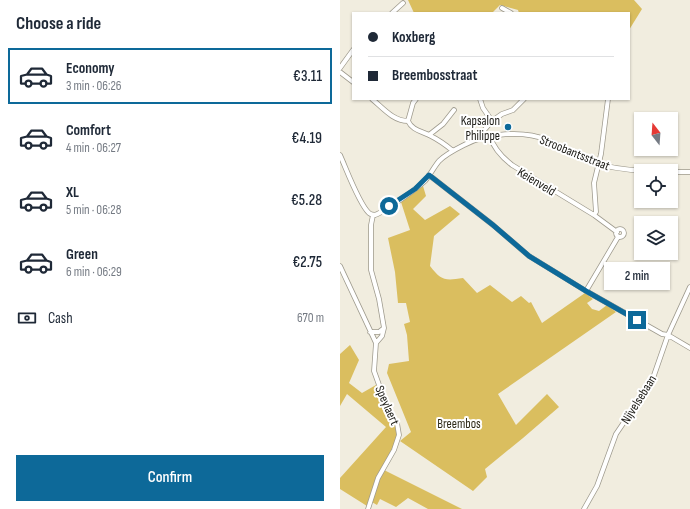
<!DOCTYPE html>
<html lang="en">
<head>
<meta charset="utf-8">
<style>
  body { margin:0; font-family:"Sofia Sans Condensed",sans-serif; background:#f2f2f3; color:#1f2937; height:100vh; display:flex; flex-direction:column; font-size:15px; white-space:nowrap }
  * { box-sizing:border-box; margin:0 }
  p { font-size:13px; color:#747a83 }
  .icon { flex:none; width:22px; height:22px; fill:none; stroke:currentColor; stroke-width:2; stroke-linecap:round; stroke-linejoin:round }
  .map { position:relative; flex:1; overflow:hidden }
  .side { display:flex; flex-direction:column; background:#fff; width:340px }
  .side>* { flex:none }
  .hud { position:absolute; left:12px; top:12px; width:278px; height:88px; border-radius:0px; box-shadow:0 1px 3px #0004; display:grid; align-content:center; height:88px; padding:0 16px; background:#fff }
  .needle { width:26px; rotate:343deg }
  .controls { position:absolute; left:294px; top:112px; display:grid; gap:8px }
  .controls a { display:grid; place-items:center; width:44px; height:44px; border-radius:0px; background:#fff; box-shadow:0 1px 3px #0004; font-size:20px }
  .end { position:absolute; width:18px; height:18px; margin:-9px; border:5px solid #0d6999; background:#fff; box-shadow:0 0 0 2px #fff }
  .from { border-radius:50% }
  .bubble { position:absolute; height:28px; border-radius:0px; background:#fff; box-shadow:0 1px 3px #0004; font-size:13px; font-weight:600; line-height:28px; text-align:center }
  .hud b { display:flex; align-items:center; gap:14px; height:38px; font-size:15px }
  .hud b+b { border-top:1px solid #e0e1e3 }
  .hud i { width:10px; height:10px; background:#1f2937 }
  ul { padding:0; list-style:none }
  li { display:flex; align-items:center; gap:12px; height:56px; margin:0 8px 6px; padding:0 8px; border:2px solid transparent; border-radius:0px }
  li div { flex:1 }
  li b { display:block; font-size:15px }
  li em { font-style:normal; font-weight:600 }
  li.active { border-color:#0d6999 }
  li>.icon { width:36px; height:36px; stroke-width:1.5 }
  h2 { padding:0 16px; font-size:18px; line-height:48px }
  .pay { display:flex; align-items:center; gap:10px; height:44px; padding:0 16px; font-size:15px }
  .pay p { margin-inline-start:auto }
  .action { display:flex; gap:8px; margin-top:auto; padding:8px 16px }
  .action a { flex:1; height:46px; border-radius:0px; background:#0d6999; color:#fff; font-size:16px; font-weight:600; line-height:46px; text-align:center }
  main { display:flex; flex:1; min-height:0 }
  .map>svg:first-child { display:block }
  .green { fill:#dabe5f }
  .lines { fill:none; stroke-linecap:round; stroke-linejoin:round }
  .minor-casing { stroke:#9e9a8d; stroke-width:5.5 }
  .minor { stroke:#fff; stroke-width:4 }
  .route { stroke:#0d6999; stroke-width:5 }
  .poi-dot { fill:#0d6999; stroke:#fff; stroke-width:1.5 }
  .labels { text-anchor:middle; stroke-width:4; stroke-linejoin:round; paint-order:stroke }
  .poi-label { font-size:13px; fill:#1a1914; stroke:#fff; text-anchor:end }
  .street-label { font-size:13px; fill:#1a1914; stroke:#fff }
  .park-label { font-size:13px; fill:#2f2a17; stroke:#fff }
</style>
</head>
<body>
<main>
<section class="side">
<h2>Choose a ride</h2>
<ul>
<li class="active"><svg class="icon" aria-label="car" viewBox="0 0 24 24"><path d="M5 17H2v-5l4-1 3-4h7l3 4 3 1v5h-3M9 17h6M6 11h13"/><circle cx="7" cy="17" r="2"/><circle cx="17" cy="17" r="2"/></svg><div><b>Economy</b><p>3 min · 06:26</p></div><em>€3.11</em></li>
<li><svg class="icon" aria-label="car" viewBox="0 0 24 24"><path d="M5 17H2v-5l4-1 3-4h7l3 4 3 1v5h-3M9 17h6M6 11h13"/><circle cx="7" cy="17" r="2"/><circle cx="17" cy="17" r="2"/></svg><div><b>Comfort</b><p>4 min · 06:27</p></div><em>€4.19</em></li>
<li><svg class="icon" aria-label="car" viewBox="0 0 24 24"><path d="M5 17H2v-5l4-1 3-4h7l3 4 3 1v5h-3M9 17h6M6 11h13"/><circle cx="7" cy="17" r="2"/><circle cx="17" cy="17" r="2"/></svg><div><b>XL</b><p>5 min · 06:28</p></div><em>€5.28</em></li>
<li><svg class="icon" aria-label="car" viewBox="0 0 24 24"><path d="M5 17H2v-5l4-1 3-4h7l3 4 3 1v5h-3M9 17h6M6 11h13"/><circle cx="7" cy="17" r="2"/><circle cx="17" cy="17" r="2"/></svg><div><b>Green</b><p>6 min · 06:29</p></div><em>€2.75</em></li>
</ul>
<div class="pay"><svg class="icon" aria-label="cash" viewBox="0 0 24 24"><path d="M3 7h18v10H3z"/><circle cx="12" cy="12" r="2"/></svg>Cash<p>670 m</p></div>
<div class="action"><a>Confirm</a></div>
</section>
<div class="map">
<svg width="350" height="509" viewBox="0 0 350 509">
  <rect width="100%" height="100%" fill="#f1eddf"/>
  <path class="green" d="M 68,0 L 294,0 L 302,9 L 289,30 L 289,13 L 179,13 L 178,10 L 160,5 L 152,13 L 74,13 Z
    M 83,186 L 86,196 L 73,209 L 85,220 L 110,206 L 120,214 L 94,236 L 90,266 C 101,280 104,281 123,278 L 137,293 L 150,285 L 172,302 L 181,296 L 189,303 L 191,302 L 202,323 L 245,293 L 253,299 L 247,303 L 252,309 L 259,311 L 267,305 L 276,312 L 158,394 L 176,425 L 207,394 L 219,407 L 183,438 L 145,469 L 147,477 L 133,491 L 60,441 L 71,432 L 47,373 L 49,364 L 69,361 L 67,335 L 64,324 L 70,322 L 66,303 L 58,303 L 55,272 L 48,238 L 70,230 L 61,202 Z
    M 10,345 L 19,360 L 9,383 L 22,393 L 36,385 L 42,401 L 55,424 L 57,431 L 55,444 L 36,478 L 27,506 L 0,489 L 0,478 L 46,427 L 7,394 L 0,406 L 0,354 Z
    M 44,470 L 122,509 L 88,509 L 68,498 L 56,507 L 40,499 L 37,505 L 30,501 L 34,489 Z"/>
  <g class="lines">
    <g class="minor-casing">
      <path id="minor" d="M 162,8 L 171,13
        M 52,13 L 63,3
        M 0,68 L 13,50
        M 0,72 L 13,82
        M 32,99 C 43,108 53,121 68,121
        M 140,99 L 143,108 L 152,121
        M 68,121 C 72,130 81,131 89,135 C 97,139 106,145 113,151
        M 68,121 L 73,103 L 76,99
        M 89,135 L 103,124 L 114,110
        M 150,136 C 153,147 163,158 172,165 L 254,215 L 277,232
        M 139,139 L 140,135 L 152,121 L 162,114 L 173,110 L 184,99
        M 0,155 C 6,168 19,204 29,213 C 31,215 32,214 35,215 C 46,211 76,189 85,181 C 90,175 94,167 99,161 C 106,154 116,149 124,145 C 146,133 184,130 207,140 C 222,146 235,156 250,162 C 269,168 287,170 307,171
        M 331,172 L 350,172
        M 89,175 L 153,225 L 189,256 L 246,291 L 322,334 L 328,335 L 350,348
        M 33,215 L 31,225 L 31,270 L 39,299 L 44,328
        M 254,215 L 256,212 L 254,183 L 261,154 L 268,99
        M276 233a4 4 0 1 1 8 0a4 4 0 1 1-8 0Z
        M 0,266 L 36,343
        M 246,291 L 278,237
        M 28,509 L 38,478 L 54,450 L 59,435 L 57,423 L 47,407 L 34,371 L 36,343 L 42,336 L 44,328 L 39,332 L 30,332
        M 244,509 L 257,486 L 276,434 L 312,381 L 328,335 L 350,287"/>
    </g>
    <use href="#minor" class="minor"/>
  </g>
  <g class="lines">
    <path class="route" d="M 49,206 L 75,189 L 89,175 L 153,225 L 189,256 L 246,291 L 297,320"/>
  </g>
  <circle class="poi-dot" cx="168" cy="127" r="4"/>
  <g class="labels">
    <g class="poi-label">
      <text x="160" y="125">Kapsalon<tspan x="160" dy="15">Philippe</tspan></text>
    </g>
    <g class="street-label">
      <text transform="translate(235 152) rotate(22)" y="5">Stroobantsstraat</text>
      <text transform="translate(197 181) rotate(31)" y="5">Keienveld</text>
      <text transform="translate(298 399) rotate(-58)" y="5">Nijvelsebaan</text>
      <text transform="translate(48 405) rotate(66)" y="5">Speylaert</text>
    </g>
    <g class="park-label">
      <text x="119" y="428">Breembos</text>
    </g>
  </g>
</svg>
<div class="controls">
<a><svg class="needle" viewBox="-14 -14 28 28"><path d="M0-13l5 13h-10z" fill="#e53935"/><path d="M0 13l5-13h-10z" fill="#747a83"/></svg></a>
<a><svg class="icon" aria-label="locate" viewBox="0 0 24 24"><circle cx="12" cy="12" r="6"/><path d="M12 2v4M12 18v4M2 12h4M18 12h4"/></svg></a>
<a><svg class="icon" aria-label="layers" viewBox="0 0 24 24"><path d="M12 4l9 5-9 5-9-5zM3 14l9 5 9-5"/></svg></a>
</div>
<i class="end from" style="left:49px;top:206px"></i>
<i class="end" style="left:297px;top:320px"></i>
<div class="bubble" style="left:264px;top:262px;width:66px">2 min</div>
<div class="hud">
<b><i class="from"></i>Koxberg</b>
<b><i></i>Breembosstraat</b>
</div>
</div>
</main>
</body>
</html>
